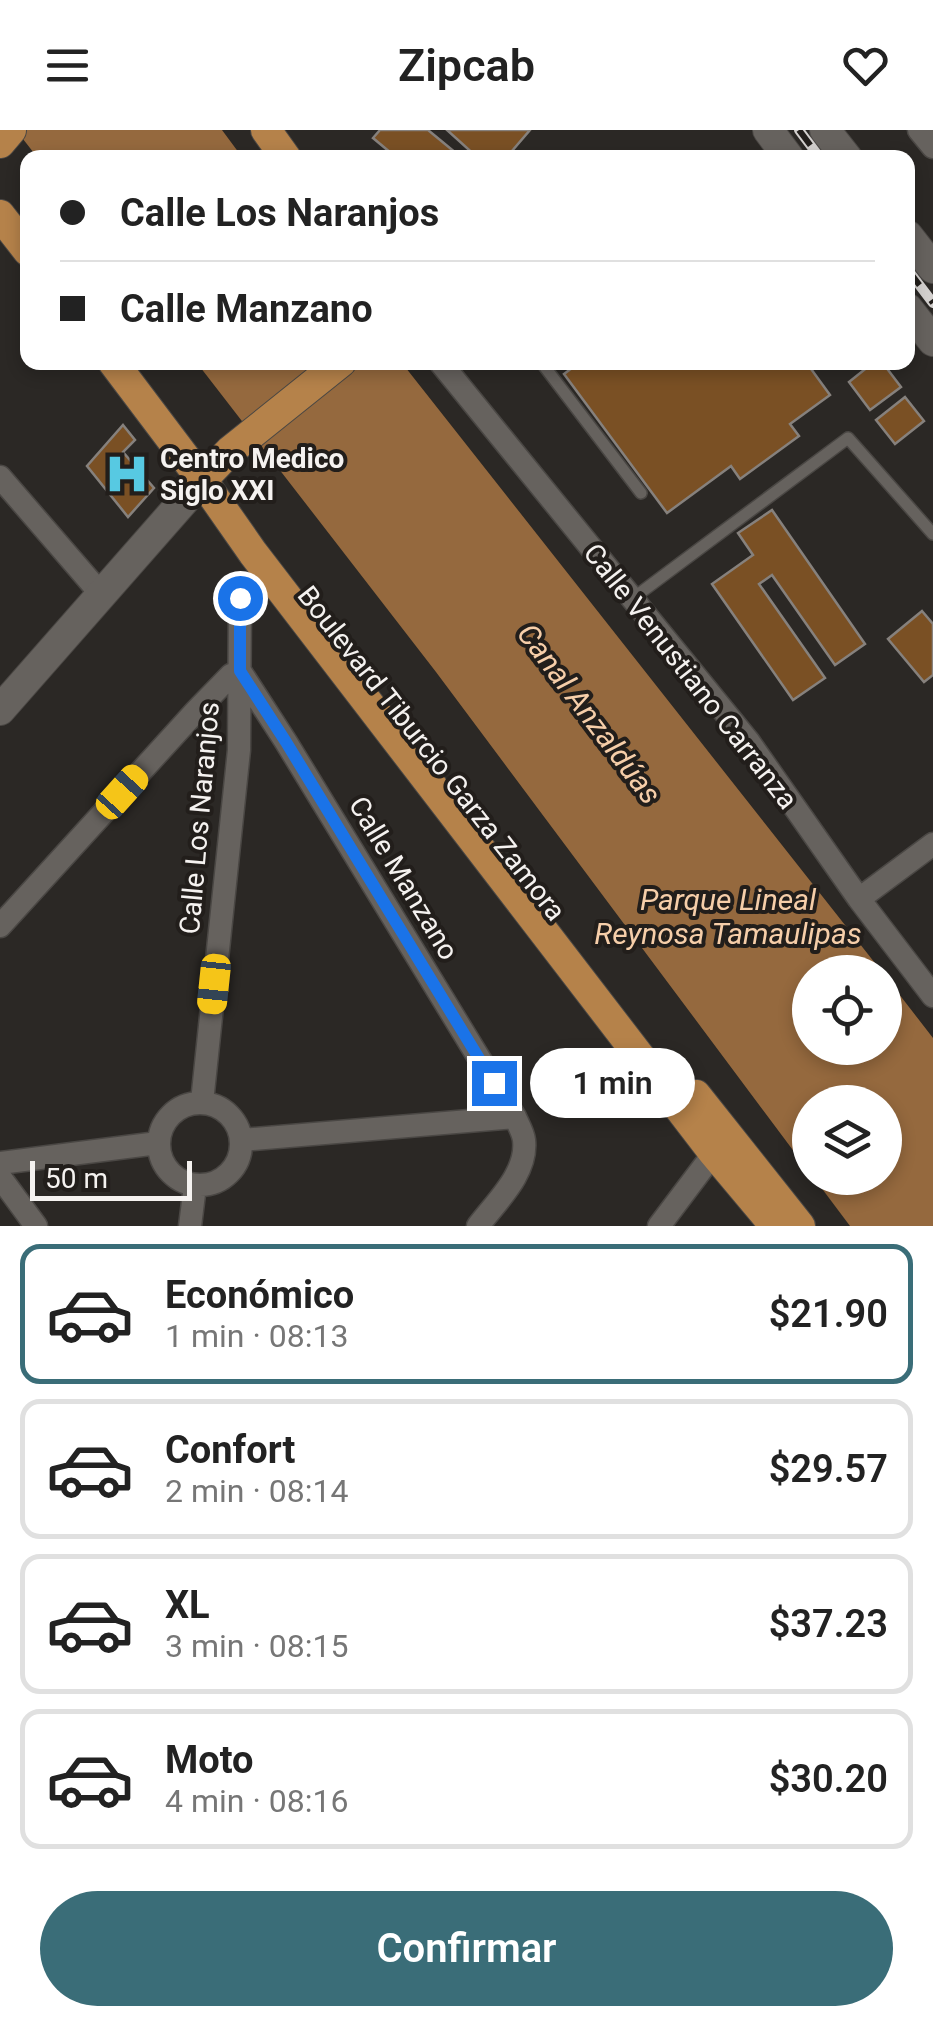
<!DOCTYPE html>
<html lang="es">
<head>
<meta charset="utf-8">
<style>
  body { margin:0; font-family:Roboto,sans-serif; background:#f2f2f2; color:#222; height:100vh; display:flex; flex-direction:column; font-size:38px; white-space:nowrap }
  * { box-sizing:border-box; margin:0 }
  p { font-size:32px; color:#767676 }
  .icon { flex:none; width:55px; height:55px; fill:none; stroke:currentColor; stroke-width:2; stroke-linecap:round; stroke-linejoin:round }
  .map { position:relative; height:1096px; overflow:hidden }
  .drawer { display:flex; flex-direction:column; background:#fff; flex:1 }
  .drawer>* { flex:none }
  .hud { position:absolute; left:20px; top:20px; width:895px; height:220px; border-radius:20px; box-shadow:0 5px 15px #0003; display:grid; align-content:center; height:220px; padding:0 40px; background:#fff }
  .buttons { position:absolute; left:792px; top:825px; display:grid; gap:20px }
  .buttons a { display:grid; place-items:center; width:110px; height:110px; border-radius:50%; background:#fff; box-shadow:0 5px 15px #0003; font-size:50px }
  .scale { position:absolute; left:30px; bottom:25px; width:162px; box-sizing:border-box; padding-left:10px; border:5px solid #f5f2f0; border-top:0; font-size:28px; line-height:35px; white-space:nowrap; color:#f5f2f0; -webkit-text-stroke:8px #221e1b; paint-order:stroke }
  .end { position:absolute; width:45px; height:45px; margin:-22px; border:12px solid #1a73e8; background:#fff; box-shadow:0 0 0 5px #fff }
  .from { border-radius:50% }
  .bubble { position:absolute; height:70px; border-radius:35px; background:#fff; box-shadow:0 5px 15px #0003; font-size:32px; font-weight:600; line-height:70px; text-align:center }
  .car { position:absolute; width:30px; height:60px; margin:-30px -15px; border-radius:12px; box-shadow:0 0 8px 2px #0007; background:linear-gradient(#f5c518 24%,#345 0 40%,#f5c518 0 76%,#345 0 86%,#f5c518 0) }
  .hud b { display:flex; align-items:center; gap:35px; height:95px; font-size:38px }
  .hud b+b { border-top:2px solid #e0e0e0 }
  .hud i { width:25px; height:25px; background:#222 }
  ul { padding:18px 0 0; list-style:none }
  li { display:flex; align-items:center; gap:30px; height:140px; margin:0 20px 15px; padding:0 20px; border:5px solid #e0e0e0; border-radius:20px }
  li div { flex:1 }
  li b { display:block; font-size:38px }
  li em { font-style:normal; font-weight:600 }
  li.selected { border-color:#3a6d78 }
  li>.icon { width:90px; height:90px; stroke-width:1.5 }
  .cta { display:flex; gap:20px; margin-top:auto; padding:20px 40px }
  .cta a { flex:1; height:115px; border-radius:60px; background:#3a6d78; color:#fff; font-size:40px; font-weight:600; line-height:115px; text-align:center }
  header { display:flex; justify-content:space-between; align-items:center; height:130px; padding:0 40px; background:#fff; font-size:45px; font-weight:600 }
  .map>svg:first-child { display:block }
  .water { fill:#95693e }
  .building { fill:#7a5024; stroke:#86817d; stroke-width:2.5 }
  .lines { fill:none; stroke-linecap:round; stroke-linejoin:round }
  .lane-casing { stroke:#4a4744; stroke-width:14 }
  .street-casing { stroke:#4a4744; stroke-width:25 }
  .secondary-casing { stroke:#4a4744; stroke-width:32 }
  .primary-casing { stroke:#4a4744; stroke-width:32 }
  .lane { stroke:#66625e; stroke-width:11 }
  .street { stroke:#66625e; stroke-width:22 }
  .secondary { stroke:#66625e; stroke-width:30 }
  .primary { stroke:#b5824a; stroke-width:30 }
  .rail-casing { stroke:#d3d0ce; stroke-width:10 }
  .rail { stroke:#221e1b; stroke-width:6; stroke-dasharray:19; stroke-linecap:butt }
  .route { stroke:#1a73e8; stroke-width:12 }
  .labels { text-anchor:middle; stroke-width:8; stroke-linejoin:round; paint-order:stroke }
  .poi-label { font-size:28px; font-weight:bold; fill:#f5f2f0; stroke:#221e1b; text-anchor:start }
  .street-label { font-size:28px; fill:#f5f2f0; stroke:#221e1b }
  .water-label { font-size:30px; font-style:italic; fill:#f6cea9; stroke:#221e1b }
</style>
</head>
<body>
<header><svg class="icon" aria-label="menu" viewBox="0 0 24 24"><path d="M4 6h16M4 12h16M4 18h16"/></svg>Zipcab<svg class="icon" aria-label="heart" viewBox="0 0 24 24"><path d="M12 20l-8-8c-3-5 5-10 8-4 3-6 11-1 8 4z"/></svg></header>
<div class="map">
<svg width="933" height="1096" viewBox="0 0 933 1096">
  <rect width="100%" height="100%" fill="#2b2825"/>
  <path class="water" d="M 16,0 L 222,0 L 242,27 L 37,27 Z
    M 197,233 L 402,233 L 882,842 L 810,842 L 810,918 L 885,918 L 885,846 L 933,908 L 933,1096 L 850,1096 L 814,1048 L 885,1048 L 885,972 L 810,972 L 810,1043 L 436,542 Z"/>
  <path class="building" d="M 380,0 L 428,0 L 462,28 L 397,28 L 373,8 Z
    M 447,0 L 530,0 L 506,28 L 478,28 Z
    M 580,232 L 806,232 L 830,265 L 790,294 L 799,306 L 740,349 L 731,336 L 667,383 L 564,244 Z
    M 874,232 L 882,232 L 901,257 L 870,280 L 849,252 Z
    M 905,267 L 924,291 L 895,314 L 876,290 Z
    M 123,295 L 135,310 L 123,322 L 154,358 L 128,387 L 87,336 Z
    M 772,380 L 865,514 L 835,535 L 772,445 L 759,454 L 825,548 L 793,570 L 712,454 L 753,425 L 738,403 Z
    M 922,481 L 933,494 L 933,545 L 924,552 L 888,509 Z"/>
  <g class="lines">
    <g class="lane-casing">
      <path id="lane" d="M 541,232 L 641,363
        M 632,469 L 848,308 L 933,404"/>
    </g>
    <g class="street-casing">
      <path id="street" d="M 919,0 L 933,17
        M 440,232 L 749,612 L 859,769 L 933,866
        M 0,347 L 101,464
        M 859,769 L 933,714
        M 0,796 L 196,581 L 231,545 L 240,541 L 286,612 L 515,987 C 518,994 523,1002 524,1010 C 528,1043 496,1072 478,1096
        M 202,972 L 239,620 L 240,468
        M159 1014a41 41 0 1 1 82 0a41 41 0 1 1-82 0Z
        M 242,1010 L 515,987
        M 0,1033 L 158,1013
        M 0,1047 L 36,1096
        M 190,1096 L 195,1056
        M 659,1096 L 723,1011"/>
    </g>
    <g class="secondary-casing">
      <path id="secondary" d="M 768,0 L 789,28
        M 825,0 L 847,28
        M 908,106 L 933,138
        M 908,179 L 933,211
        M 0,580 L 202,350"/>
    </g>
    <g class="primary-casing">
      <path id="primary" d="M 266,0 L 286,28
        M 0,13 L 11,0
        M 0,85 L 28,121
        M 113,232 L 202,350 L 253,423 L 713,1022 L 775,1096
        M 202,350 L 230,321 L 341,232
        M 696,965 L 800,1096"/>
    </g>
    <use href="#lane" class="lane"/>
    <use href="#street" class="street"/>
    <use href="#secondary" class="secondary"/>
    <use href="#primary" class="primary"/>
    <g class="rail-casing">
      <path id="rail" d="M 799,0 L 820,28
        M 908,140 L 933,173"/>
    </g>
    <use href="#rail" class="rail"/>
  </g>
  <g class="lines">
    <path class="route" d="M 240,468 L 240,541 L 286,612 L 494,953"/>
  </g>
  <defs>
    <g id="hospital-bare" transform="scale(3.45)"><path d="M-5-5h3v3.5h4V-5h3V5h-3V1.5h-4V5h-3Z" fill="#57c9e2" stroke="#221e1b" stroke-width="2.5" paint-order="stroke"/></g>
  </defs>
  <g fill-rule="evenodd">
    <use href="#hospital-bare" x="127" y="344"/>
  </g>
  <g class="labels">
    <g class="poi-label">
      <text x="160" y="338">Centro Medico<tspan x="160" dy="32">Siglo XXI</tspan></text>
    </g>
    <g class="street-label">
      <text transform="translate(691 546) rotate(52)" y="10">Calle Venustiano Carranza</text>
      <text transform="translate(432 623) rotate(52)" y="10">Boulevard Tiburcio Garza Zamora</text>
      <text transform="translate(199 688) rotate(-85)" y="10">Calle Los Naranjos</text>
      <text transform="translate(404 748) rotate(59)" y="10">Calle Manzano</text>
    </g>
    <g class="water-label">
      <text transform="translate(589 584) rotate(53)" y="10">Canal Anzaldúas</text>
      <text x="728" y="780">Parque Lineal<tspan x="728" dy="34">Reynosa Tamaulipas</tspan></text>
    </g>
  </g>
</svg>
<div class="buttons">
<a><svg class="icon" aria-label="locate" viewBox="0 0 24 24"><circle cx="12" cy="12" r="6"/><path d="M12 2v4M12 18v4M2 12h4M18 12h4"/></svg></a>
<a><svg class="icon" aria-label="layers" viewBox="0 0 24 24"><path d="M12 4l9 5-9 5-9-5zM3 14l9 5 9-5"/></svg></a>
</div>
<div class="scale">50 m</div>
<i class="end from" style="left:240px;top:468px"></i>
<i class="end" style="left:494px;top:953px"></i>
<div class="bubble" style="left:530px;top:918px;width:165px">1 min</div>
<i class="car" style="left:122px;top:662px;rotate:42deg"></i>
<i class="car" style="left:214px;top:854px;rotate:186deg"></i>
<div class="hud">
<b><i class="from"></i>Calle Los Naranjos</b>
<b><i></i>Calle Manzano</b>
</div>
</div>
<section class="drawer">
<ul>
<li class="selected"><svg class="icon" aria-label="car" viewBox="0 0 24 24"><path d="M5 17H2v-5l4-1 3-4h7l3 4 3 1v5h-3M9 17h6M6 11h13"/><circle cx="7" cy="17" r="2"/><circle cx="17" cy="17" r="2"/></svg><div><b>Económico</b><p>1 min · 08:13</p></div><em>$21.90</em></li>
<li><svg class="icon" aria-label="car" viewBox="0 0 24 24"><path d="M5 17H2v-5l4-1 3-4h7l3 4 3 1v5h-3M9 17h6M6 11h13"/><circle cx="7" cy="17" r="2"/><circle cx="17" cy="17" r="2"/></svg><div><b>Confort</b><p>2 min · 08:14</p></div><em>$29.57</em></li>
<li><svg class="icon" aria-label="car" viewBox="0 0 24 24"><path d="M5 17H2v-5l4-1 3-4h7l3 4 3 1v5h-3M9 17h6M6 11h13"/><circle cx="7" cy="17" r="2"/><circle cx="17" cy="17" r="2"/></svg><div><b>XL</b><p>3 min · 08:15</p></div><em>$37.23</em></li>
<li><svg class="icon" aria-label="car" viewBox="0 0 24 24"><path d="M5 17H2v-5l4-1 3-4h7l3 4 3 1v5h-3M9 17h6M6 11h13"/><circle cx="7" cy="17" r="2"/><circle cx="17" cy="17" r="2"/></svg><div><b>Moto</b><p>4 min · 08:16</p></div><em>$30.20</em></li>
</ul>
<div class="cta"><a>Confirmar</a></div>
</section>
</body>
</html>
